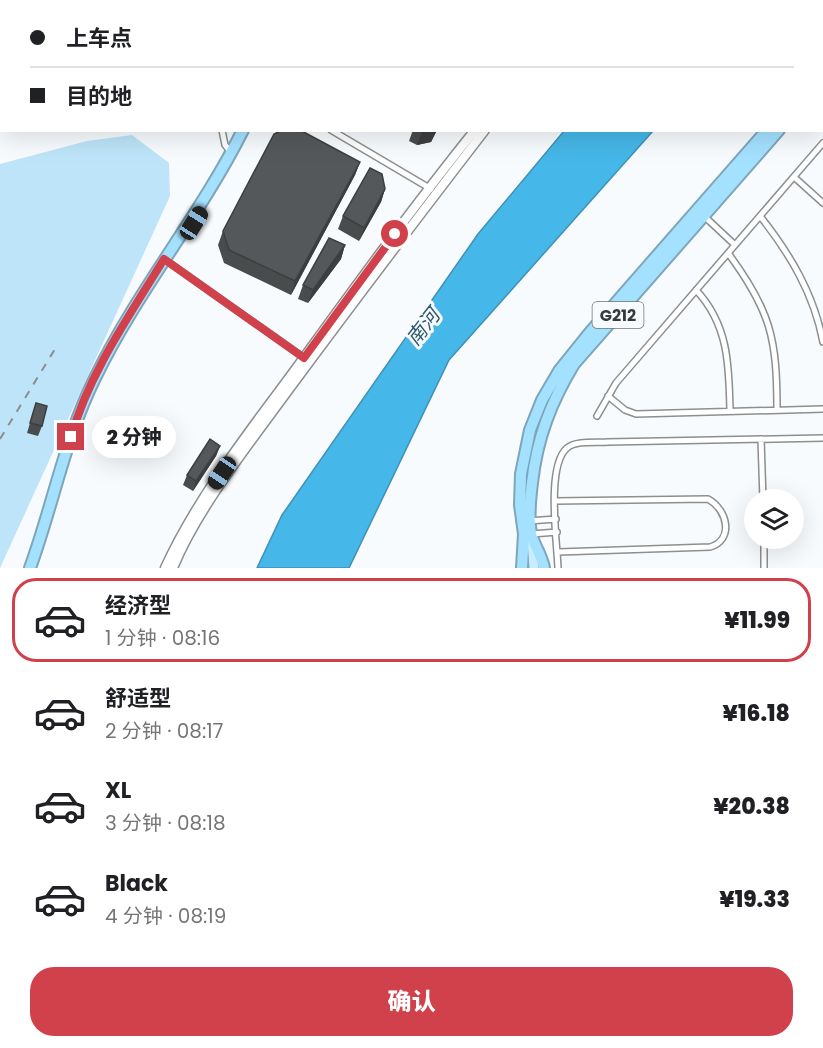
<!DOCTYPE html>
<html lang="zh">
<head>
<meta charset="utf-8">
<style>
  body { margin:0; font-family:Poppins,"Noto Sans SC",sans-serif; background:#f2f2f2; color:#202124; height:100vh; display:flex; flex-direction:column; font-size:22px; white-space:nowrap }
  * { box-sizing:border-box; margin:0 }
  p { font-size:20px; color:#757577 }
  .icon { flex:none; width:33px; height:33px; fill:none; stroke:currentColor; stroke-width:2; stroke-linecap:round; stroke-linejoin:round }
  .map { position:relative; height:568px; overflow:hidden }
  .panel { display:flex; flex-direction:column; background:#fff; flex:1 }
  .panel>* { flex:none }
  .guide { position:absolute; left:0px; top:0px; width:824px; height:132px; box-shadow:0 6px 24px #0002; display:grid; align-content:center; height:132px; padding:0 30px; background:#fff }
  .controls { position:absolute; left:744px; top:489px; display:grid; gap:12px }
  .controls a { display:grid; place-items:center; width:60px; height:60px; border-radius:50%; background:#fff; box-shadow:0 6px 24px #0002; font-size:30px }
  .end { position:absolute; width:27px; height:27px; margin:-14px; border:8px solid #d1414c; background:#fff; box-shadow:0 0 0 3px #fff }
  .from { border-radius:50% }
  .bubble { position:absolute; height:42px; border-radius:21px; background:#fff; box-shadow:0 6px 24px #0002; font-size:20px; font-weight:800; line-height:42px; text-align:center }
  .car { position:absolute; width:18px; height:36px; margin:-18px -9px; border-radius:8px; box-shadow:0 0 4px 2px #0007; background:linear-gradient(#222 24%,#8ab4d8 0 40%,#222 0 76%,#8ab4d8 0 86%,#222 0) }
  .guide b { display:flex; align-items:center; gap:21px; height:57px; font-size:22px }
  .guide b+b { border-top:2px solid #e0e0e0 }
  .guide i { width:15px; height:15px; background:#202124 }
  ul { padding:10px 0 0; list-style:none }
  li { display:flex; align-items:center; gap:18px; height:84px; margin:0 12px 9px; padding:0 18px; border:3px solid transparent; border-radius:24px }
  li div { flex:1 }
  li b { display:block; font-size:22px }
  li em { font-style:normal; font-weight:800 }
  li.on { border-color:#d1414c }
  li>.icon { width:54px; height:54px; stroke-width:1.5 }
  .action { display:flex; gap:12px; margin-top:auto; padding:12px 30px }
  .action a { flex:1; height:69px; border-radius:24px; background:#d1414c; color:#fff; font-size:24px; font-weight:800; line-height:69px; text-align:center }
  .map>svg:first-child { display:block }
  .green { fill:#bde4f8 }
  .water { fill:#45b7e8; stroke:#4191b4; stroke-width:1.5 }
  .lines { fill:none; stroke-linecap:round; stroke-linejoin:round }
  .street-casing { stroke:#8b8f90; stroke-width:8 }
  .secondary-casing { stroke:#8b8f90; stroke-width:11 }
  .primary-casing { stroke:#7ea6ba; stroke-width:12 }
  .highway-casing { stroke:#7ea6ba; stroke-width:14 }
  .street { stroke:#fff; stroke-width:5 }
  .secondary { stroke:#fff; stroke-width:8 }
  .primary { stroke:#c8edff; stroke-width:9 }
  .highway { stroke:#a4e1ff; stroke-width:10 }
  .rail { stroke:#8b8d8f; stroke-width:2; stroke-dasharray:8 8; stroke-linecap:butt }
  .wall { fill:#494c4d }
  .shaded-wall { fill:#3c3e3f }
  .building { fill:#55585a; stroke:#3c3e3f; stroke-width:1.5 }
  .route { stroke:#d1414c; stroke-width:8 }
  .labels { text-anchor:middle; stroke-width:6; stroke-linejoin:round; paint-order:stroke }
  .shield { fill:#f8fbfd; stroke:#727374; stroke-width:1.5 }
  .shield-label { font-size:16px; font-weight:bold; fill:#38393a }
  .water-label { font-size:20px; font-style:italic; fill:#2a586d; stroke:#f8fbfd }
</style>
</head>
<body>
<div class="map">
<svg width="823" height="568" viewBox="0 0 823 568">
  <rect width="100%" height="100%" fill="#f8fbfd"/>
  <path class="green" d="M 132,135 L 169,163 L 170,196 L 0,568 L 0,164 L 87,141 Z"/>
  <path class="water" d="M 564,131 L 653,131 L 449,360 L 349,568 L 257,568 L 282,515 L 478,234 Z"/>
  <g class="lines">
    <g class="street-casing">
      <path id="street" d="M 212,2 L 213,0
        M 0,10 L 2,10
        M 222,130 L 225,145 L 231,152
        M 331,130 L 431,189
        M 794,177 L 823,203
        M 704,216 L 735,245
        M 760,216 C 790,254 814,294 823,342
        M 728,253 C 771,311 777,339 777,410
        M 164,259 L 306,359
        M 696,290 C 729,325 729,367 730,411
        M 608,396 L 625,410 L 636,414 L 823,409
        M 597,416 L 616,383 L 823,143
        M 761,439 L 763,500
        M 555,501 L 708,499 C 728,510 734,540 710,547 L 558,552
        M 528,521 L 556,519
        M 532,534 L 557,532
        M 764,538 L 764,568
        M 558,568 C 557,542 546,466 567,448 C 576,440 597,443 608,442 L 823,438"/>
    </g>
    <g class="secondary-casing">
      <path id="secondary" d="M 592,2 L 593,0
        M 601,2 L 603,0
        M 165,568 C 198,496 250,431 297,367 C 355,287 413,207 475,130
        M 173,568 C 197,509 249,444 287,392 C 352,304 418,217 485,130"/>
    </g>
    <g class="primary-casing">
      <path id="primary" d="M 532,540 L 534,568"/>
    </g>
    <g class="highway-casing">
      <path id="highway" d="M 317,2 L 318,0
        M 822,68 L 823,66
        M 822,81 L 823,80
        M 30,568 C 53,505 65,438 95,378 C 137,291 200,216 243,130
        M 522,568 L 524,534 L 520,505 L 521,474 L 530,430 L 542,400 L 559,371 L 592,330 L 767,130
        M 544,568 C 542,556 534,545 531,534 C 528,518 530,499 532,483 C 537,438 551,402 574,364 L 779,130"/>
    </g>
    <use href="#street" class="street"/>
    <use href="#secondary" class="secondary"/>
    <use href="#primary" class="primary"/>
    <use href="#highway" class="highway"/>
    <path class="rail" d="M 220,2 L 220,0
      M 0,439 L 55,349"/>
  </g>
  <path class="wall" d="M 413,130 L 437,130 L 431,142 L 417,145 L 409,141 Z
    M 360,162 L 355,175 L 291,295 L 224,263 L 218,245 L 223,231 Z
    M 385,189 L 381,202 L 359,241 L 338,229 L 343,216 Z
    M 345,245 L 341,259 L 308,303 L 298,299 L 303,285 Z
    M 36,403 L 42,426 L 38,436 L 27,433 Z
    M 220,446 L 216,456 L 193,491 L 183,485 L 187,475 Z"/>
  <path class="shaded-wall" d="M 427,130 L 437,130 L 431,142 L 417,145 L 422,132 Z
    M 360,162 L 355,175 L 291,295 L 295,281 Z
    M 385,189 L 381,202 L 359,241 L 364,228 Z
    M 345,245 L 341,259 L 308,303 L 313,290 Z
    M 220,446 L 216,456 L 193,491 L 196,481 Z"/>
  <path class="building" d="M 109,0 L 123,0 L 123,2 L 109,2 Z
    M 346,0 L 464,0 L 463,2 L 345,2 Z
    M 283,130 L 300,130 L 360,162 L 295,281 L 229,250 L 223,231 L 274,134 Z
    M 370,168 L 382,174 L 385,189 L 364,228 L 343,216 Z
    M 329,238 L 345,245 L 313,290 L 303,285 Z
    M 36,403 L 47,406 L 42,426 L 30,423 Z
    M 210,439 L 220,446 L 196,481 L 187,475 Z"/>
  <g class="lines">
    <path class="route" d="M 71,437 C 89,373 130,315 164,259 L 304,358 L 395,234"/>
  </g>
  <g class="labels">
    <rect class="shield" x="592.5" y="302" width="51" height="26" rx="4.5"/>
    <g class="shield-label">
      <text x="618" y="321">G212</text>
    </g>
    <g class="water-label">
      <text transform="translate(423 327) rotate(-52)" y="7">南河</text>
    </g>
  </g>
</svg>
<div class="controls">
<a><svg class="icon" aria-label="layers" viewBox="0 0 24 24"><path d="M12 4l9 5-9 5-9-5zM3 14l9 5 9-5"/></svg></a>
</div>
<i class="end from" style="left:395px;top:234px"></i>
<i class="end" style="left:71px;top:437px"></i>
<div class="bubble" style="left:92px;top:416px;width:84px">2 分钟</div>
<i class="car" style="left:194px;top:223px;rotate:32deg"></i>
<i class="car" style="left:222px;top:473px;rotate:214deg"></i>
<div class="guide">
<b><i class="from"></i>上车点</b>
<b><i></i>目的地</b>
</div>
</div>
<section class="panel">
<ul>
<li class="on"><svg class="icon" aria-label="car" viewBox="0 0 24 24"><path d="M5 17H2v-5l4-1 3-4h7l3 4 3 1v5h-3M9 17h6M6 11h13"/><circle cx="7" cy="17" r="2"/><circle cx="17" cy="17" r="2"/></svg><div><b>经济型</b><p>1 分钟 · 08:16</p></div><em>¥11.99</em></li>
<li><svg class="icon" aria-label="car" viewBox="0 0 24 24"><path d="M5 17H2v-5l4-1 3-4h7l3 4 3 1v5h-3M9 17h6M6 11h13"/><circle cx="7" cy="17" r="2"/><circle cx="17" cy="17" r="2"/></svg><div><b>舒适型</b><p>2 分钟 · 08:17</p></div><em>¥16.18</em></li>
<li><svg class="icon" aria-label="car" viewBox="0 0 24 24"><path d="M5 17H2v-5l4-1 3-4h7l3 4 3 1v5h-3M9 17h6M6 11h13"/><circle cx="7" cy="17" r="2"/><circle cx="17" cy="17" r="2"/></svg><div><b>XL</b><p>3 分钟 · 08:18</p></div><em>¥20.38</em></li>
<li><svg class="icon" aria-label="car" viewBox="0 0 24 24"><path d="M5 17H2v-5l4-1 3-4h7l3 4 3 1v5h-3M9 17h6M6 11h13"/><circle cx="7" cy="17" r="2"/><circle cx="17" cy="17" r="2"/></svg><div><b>Black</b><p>4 分钟 · 08:19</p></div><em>¥19.33</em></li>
</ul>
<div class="action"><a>确认</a></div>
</section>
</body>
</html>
